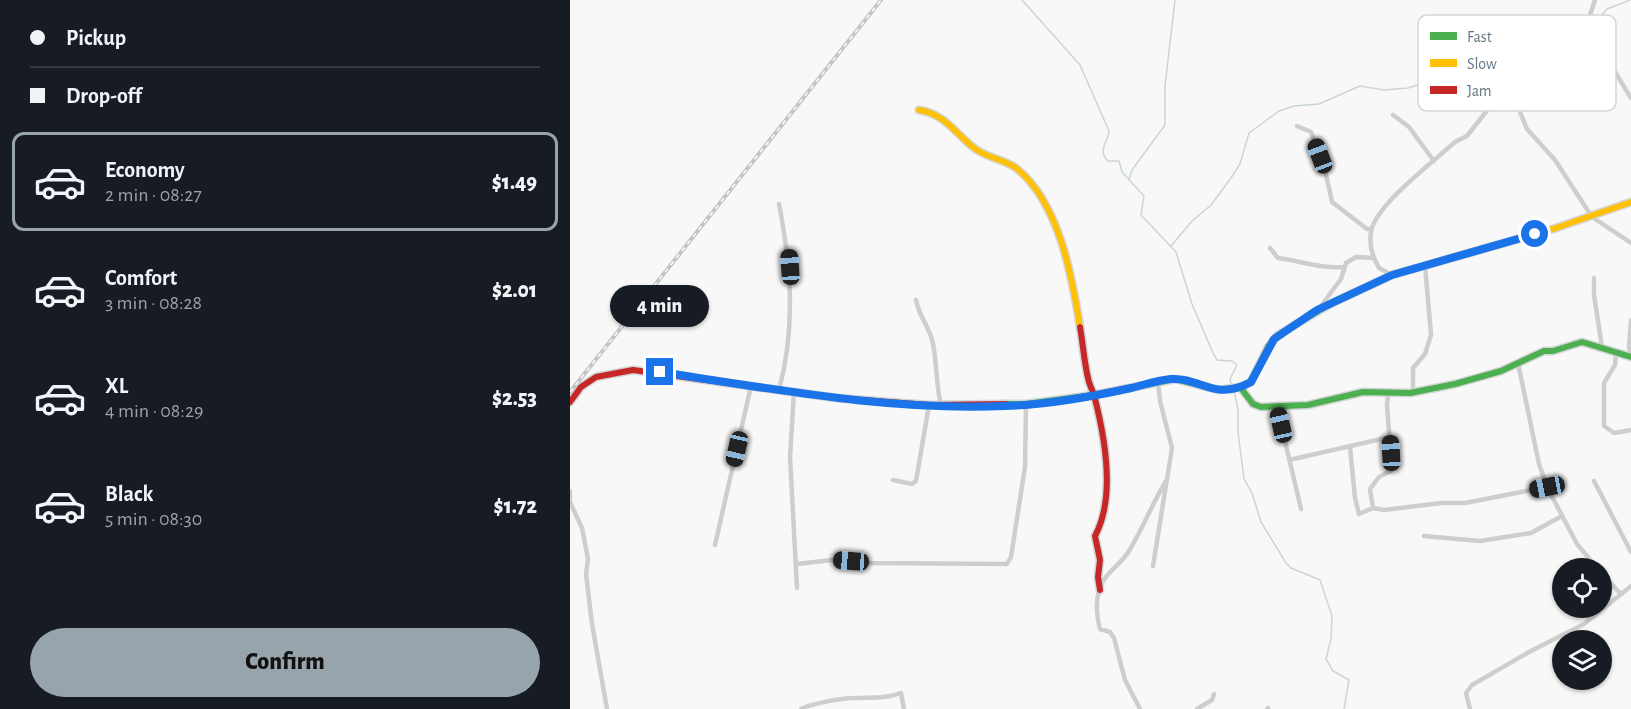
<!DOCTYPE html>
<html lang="en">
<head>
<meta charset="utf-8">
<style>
  body { margin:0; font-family:"Alegreya Sans",sans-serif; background:#20242c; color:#f1f3f6; height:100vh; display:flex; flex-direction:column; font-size:22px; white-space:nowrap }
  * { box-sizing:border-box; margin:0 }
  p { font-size:20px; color:#9ea1a6 }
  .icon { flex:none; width:33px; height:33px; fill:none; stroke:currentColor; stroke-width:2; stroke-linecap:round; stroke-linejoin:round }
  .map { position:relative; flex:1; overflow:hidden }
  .panel { display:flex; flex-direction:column; background:#171b24; width:570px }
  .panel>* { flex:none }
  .guide { display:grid; align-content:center; height:132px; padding:0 30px; background:#171b24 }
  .controls { position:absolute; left:982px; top:558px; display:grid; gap:12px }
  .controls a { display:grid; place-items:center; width:60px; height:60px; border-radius:50%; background:#171b24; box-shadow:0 2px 4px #0004; font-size:30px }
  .end { position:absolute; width:27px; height:27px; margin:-14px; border:8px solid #1a73e8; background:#fff; box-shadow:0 0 0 3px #fff }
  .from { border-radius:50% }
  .bubble { position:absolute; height:42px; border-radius:21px; background:#171b24; box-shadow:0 2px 4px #0004; font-size:20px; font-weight:800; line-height:42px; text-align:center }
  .car { position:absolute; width:18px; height:36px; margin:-18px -9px; border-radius:8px; box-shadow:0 0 4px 2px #0007; background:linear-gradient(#222 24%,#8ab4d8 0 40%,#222 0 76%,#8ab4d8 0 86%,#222 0) }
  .guide b { display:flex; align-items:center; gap:21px; height:57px; font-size:22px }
  .guide b+b { border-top:2px solid #363941 }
  .guide i { width:15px; height:15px; background:#f1f3f6 }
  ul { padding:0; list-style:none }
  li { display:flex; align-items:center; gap:18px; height:99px; margin:0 12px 9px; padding:0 18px; border:3px solid transparent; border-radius:12px }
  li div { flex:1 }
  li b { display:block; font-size:22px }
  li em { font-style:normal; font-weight:800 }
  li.active { border-color:#98a4ab }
  li>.icon { width:54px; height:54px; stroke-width:1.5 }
  .cta { display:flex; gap:12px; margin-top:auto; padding:12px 30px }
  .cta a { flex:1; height:69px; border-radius:36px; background:#98a4ab; color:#111; font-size:24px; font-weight:800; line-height:69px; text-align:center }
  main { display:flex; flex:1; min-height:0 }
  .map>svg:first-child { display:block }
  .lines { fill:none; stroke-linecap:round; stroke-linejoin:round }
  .stream { stroke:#cbd5d7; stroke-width:1.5 }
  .fast-casing { stroke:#d4d5d6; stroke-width:9 }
  .slow-casing { stroke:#d4d5d6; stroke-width:9 }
  .jam-casing { stroke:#d4d5d6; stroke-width:9 }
  .street { stroke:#cececf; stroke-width:4.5 }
  .fast { stroke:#4caf50; stroke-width:6 }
  .slow { stroke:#ffc107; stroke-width:6 }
  .jam { stroke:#c62828; stroke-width:6 }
  .rail-casing { stroke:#c2c4c6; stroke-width:4 }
  .rail { stroke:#fff; stroke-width:1.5; stroke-dasharray:4.5; stroke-linecap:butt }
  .route { stroke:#1a73e8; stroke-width:8 }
  .key { fill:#fff; stroke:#d1d6da; stroke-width:1.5 }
  .key-label { font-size:16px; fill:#657782 }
</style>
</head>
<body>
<main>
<section class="panel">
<div class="guide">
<b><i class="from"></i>Pickup</b>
<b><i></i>Drop-off</b>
</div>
<ul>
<li class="active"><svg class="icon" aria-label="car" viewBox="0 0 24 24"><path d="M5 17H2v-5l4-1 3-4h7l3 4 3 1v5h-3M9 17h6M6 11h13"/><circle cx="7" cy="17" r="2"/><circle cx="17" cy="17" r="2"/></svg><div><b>Economy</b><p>2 min · 08:27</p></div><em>$1.49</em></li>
<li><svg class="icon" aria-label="car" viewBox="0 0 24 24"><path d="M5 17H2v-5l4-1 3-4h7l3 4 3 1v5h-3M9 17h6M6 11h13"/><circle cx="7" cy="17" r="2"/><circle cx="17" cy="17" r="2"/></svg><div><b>Comfort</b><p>3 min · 08:28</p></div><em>$2.01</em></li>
<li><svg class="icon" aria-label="car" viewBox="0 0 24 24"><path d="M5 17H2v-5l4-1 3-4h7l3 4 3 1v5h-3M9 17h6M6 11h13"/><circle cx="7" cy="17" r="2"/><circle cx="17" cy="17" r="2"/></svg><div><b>XL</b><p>4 min · 08:29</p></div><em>$2.53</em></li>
<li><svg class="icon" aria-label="car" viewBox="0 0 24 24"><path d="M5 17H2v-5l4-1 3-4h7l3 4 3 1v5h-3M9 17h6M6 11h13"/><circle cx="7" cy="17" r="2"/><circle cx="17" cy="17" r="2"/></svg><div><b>Black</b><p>5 min · 08:30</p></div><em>$1.72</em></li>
</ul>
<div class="cta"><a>Confirm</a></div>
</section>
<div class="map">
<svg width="1061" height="709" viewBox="0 0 1061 709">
  <rect width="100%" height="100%" fill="#f8f8f8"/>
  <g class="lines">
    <path class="stream" d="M 452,0 L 510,65 L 539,131 C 538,143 527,150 538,161 L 549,161 L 552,172 L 574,196 L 571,215 L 606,252 L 622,304 L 643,353 L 647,360 L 662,361 L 667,365 L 660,379 L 662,387
      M 559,179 L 562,170 L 595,125 L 595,86 L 605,0
      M 601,246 L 622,221 L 641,205 L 661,178 L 670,164 L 679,133 L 709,111 L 724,106 L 749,104 L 790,86 L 814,90 L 838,88 L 854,83 L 871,72 L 887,70 L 908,55 L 918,43 L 932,34 L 954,34 L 961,31 L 1004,23 L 1017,26 L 1027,21 L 1037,9 L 1060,0
      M 664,391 L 668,409 L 668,432 L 674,479 L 682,493 L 691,522 L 716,563 L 721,568 L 750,580 L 762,616 L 761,639 L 756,659 L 763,671 L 779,680 L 774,709"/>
    <g class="fast-casing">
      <path id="fast" d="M 670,387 L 683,404 L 691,407 L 738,405 L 793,392 L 840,393 L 885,384 L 931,371 L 974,351 L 983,351 L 1012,342 L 1061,357
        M 436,404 L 456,404 L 524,395 L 605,379 L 649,390 L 670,387 L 681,382 L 698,347 L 708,335 L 762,303 L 822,275 L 843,269"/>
    </g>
    <g class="slow-casing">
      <path id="slow" d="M 349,110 C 375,114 385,133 404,148 C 417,158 433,159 446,168 C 489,202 502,276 510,327
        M 843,269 L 983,229 L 1061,202"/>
    </g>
    <g class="jam-casing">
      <path id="jam" d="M 510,327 C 513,344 514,361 518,378 C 519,384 522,389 524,395 C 535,437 546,497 525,536 L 530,560 L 528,577 L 530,590
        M 0,402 L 11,387 L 26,377 L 63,370 L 267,398 L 359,405 L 436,404"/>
    </g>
    <path class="street" d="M 1025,0 L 1017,24 L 1019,29 L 1061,98
      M 939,91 L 943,95 L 957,129 L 985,160 L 1022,217 L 1061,243
      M 823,115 L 839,127 L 864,161
      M 727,126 L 741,132 L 755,170 L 762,202 L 797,229 L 802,229
      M 209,204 C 221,266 226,327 209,390
      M 700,248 L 708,258 C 731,261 751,269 774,267
      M 822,275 L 809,268 C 802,256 798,242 802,228 C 810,202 864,161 885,142 L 897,136 L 927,98 L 998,56 L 1028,43
      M 1024,278 L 1024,295 L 1032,347
      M 346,300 C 349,317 360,327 363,344 C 367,364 366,385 371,405
      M 748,310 L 771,279 L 776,263 L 786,257 L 804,258
      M 1061,320 L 1059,347 L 1061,357
      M 1046,354 L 1045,365 L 1034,383 L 1034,426 L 1044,433 L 1061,430
      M 948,363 L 969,464 L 977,487 L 1007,544 L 1027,568
      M 224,392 L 220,457 L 227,588
      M 843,392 L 843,368 L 855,354 L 861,335 L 855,265
      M 707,407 L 731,509
      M 780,447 L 785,498 L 789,514 L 803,508 L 814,510 L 871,503 L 895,503 L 977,487
      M 719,460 L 820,437
      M 323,480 L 342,484 L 346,481 L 359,405
      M 1024,481 L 1061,552
      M 0,491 L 0,501
      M 0,502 L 12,528 L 18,559 L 16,574 L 22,624 L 37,709
      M 803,508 L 800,489 L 809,477 L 822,470 L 817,405 L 818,393
      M 854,536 L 910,541 L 961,533 L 992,516
      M 145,545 L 181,386
      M 227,564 L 262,560 L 300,563 L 437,564 L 441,557 L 455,467 L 456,404
      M 583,566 L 602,448 L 590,401 L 588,382
      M 1032,574 L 1050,593
      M 231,709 C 240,704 272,698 283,698 C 300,697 315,699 331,693 L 334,709
      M 570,709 L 555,680 L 544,638 L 540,632 L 530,629 C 526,615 525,597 532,583 C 538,571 552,563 559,551 C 573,528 582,504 596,481
      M 627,709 L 642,700 L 644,694
      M 697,709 L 698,708
      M 900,709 L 896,693 L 902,685 L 959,652 L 1014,624 L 1061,586"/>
    <use href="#fast" class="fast"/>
    <use href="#slow" class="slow"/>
    <use href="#jam" class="jam"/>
    <g class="rail-casing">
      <path id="rail" d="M 0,392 L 311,0"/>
    </g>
    <use href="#rail" class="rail"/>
  </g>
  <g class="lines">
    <path class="route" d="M 90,372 C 204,389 319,411 435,406 C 477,405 520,397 561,388 C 574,385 588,380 601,379 C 631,377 644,402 681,382 L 704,339 L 747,310 L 822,275 L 965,234"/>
  </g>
  <rect x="848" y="15" width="198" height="96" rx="9" class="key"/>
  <rect x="860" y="32" width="27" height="8" fill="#4caf50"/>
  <rect x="860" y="59" width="27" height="8" fill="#ffc107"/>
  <rect x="860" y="86" width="27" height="8" fill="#c62828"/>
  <g class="key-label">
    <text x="897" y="42">Fast</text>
    <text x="897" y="69">Slow</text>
    <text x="897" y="96">Jam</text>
  </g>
</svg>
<div class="controls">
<a><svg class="icon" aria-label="locate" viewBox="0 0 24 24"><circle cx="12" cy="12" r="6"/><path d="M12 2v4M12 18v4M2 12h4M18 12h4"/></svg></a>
<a><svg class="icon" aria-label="layers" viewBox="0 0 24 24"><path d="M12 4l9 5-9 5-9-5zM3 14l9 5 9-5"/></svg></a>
</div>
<i class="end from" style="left:965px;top:234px"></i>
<i class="end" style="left:90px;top:372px"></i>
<div class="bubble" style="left:40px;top:285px;width:99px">4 min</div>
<i class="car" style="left:750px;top:156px;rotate:339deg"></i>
<i class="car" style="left:220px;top:267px;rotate:356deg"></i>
<i class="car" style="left:711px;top:425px;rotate:347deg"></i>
<i class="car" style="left:167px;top:449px;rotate:193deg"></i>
<i class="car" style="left:821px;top:453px;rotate:357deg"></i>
<i class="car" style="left:977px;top:487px;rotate:259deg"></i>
<i class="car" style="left:281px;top:561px;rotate:274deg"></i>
</div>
</main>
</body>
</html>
